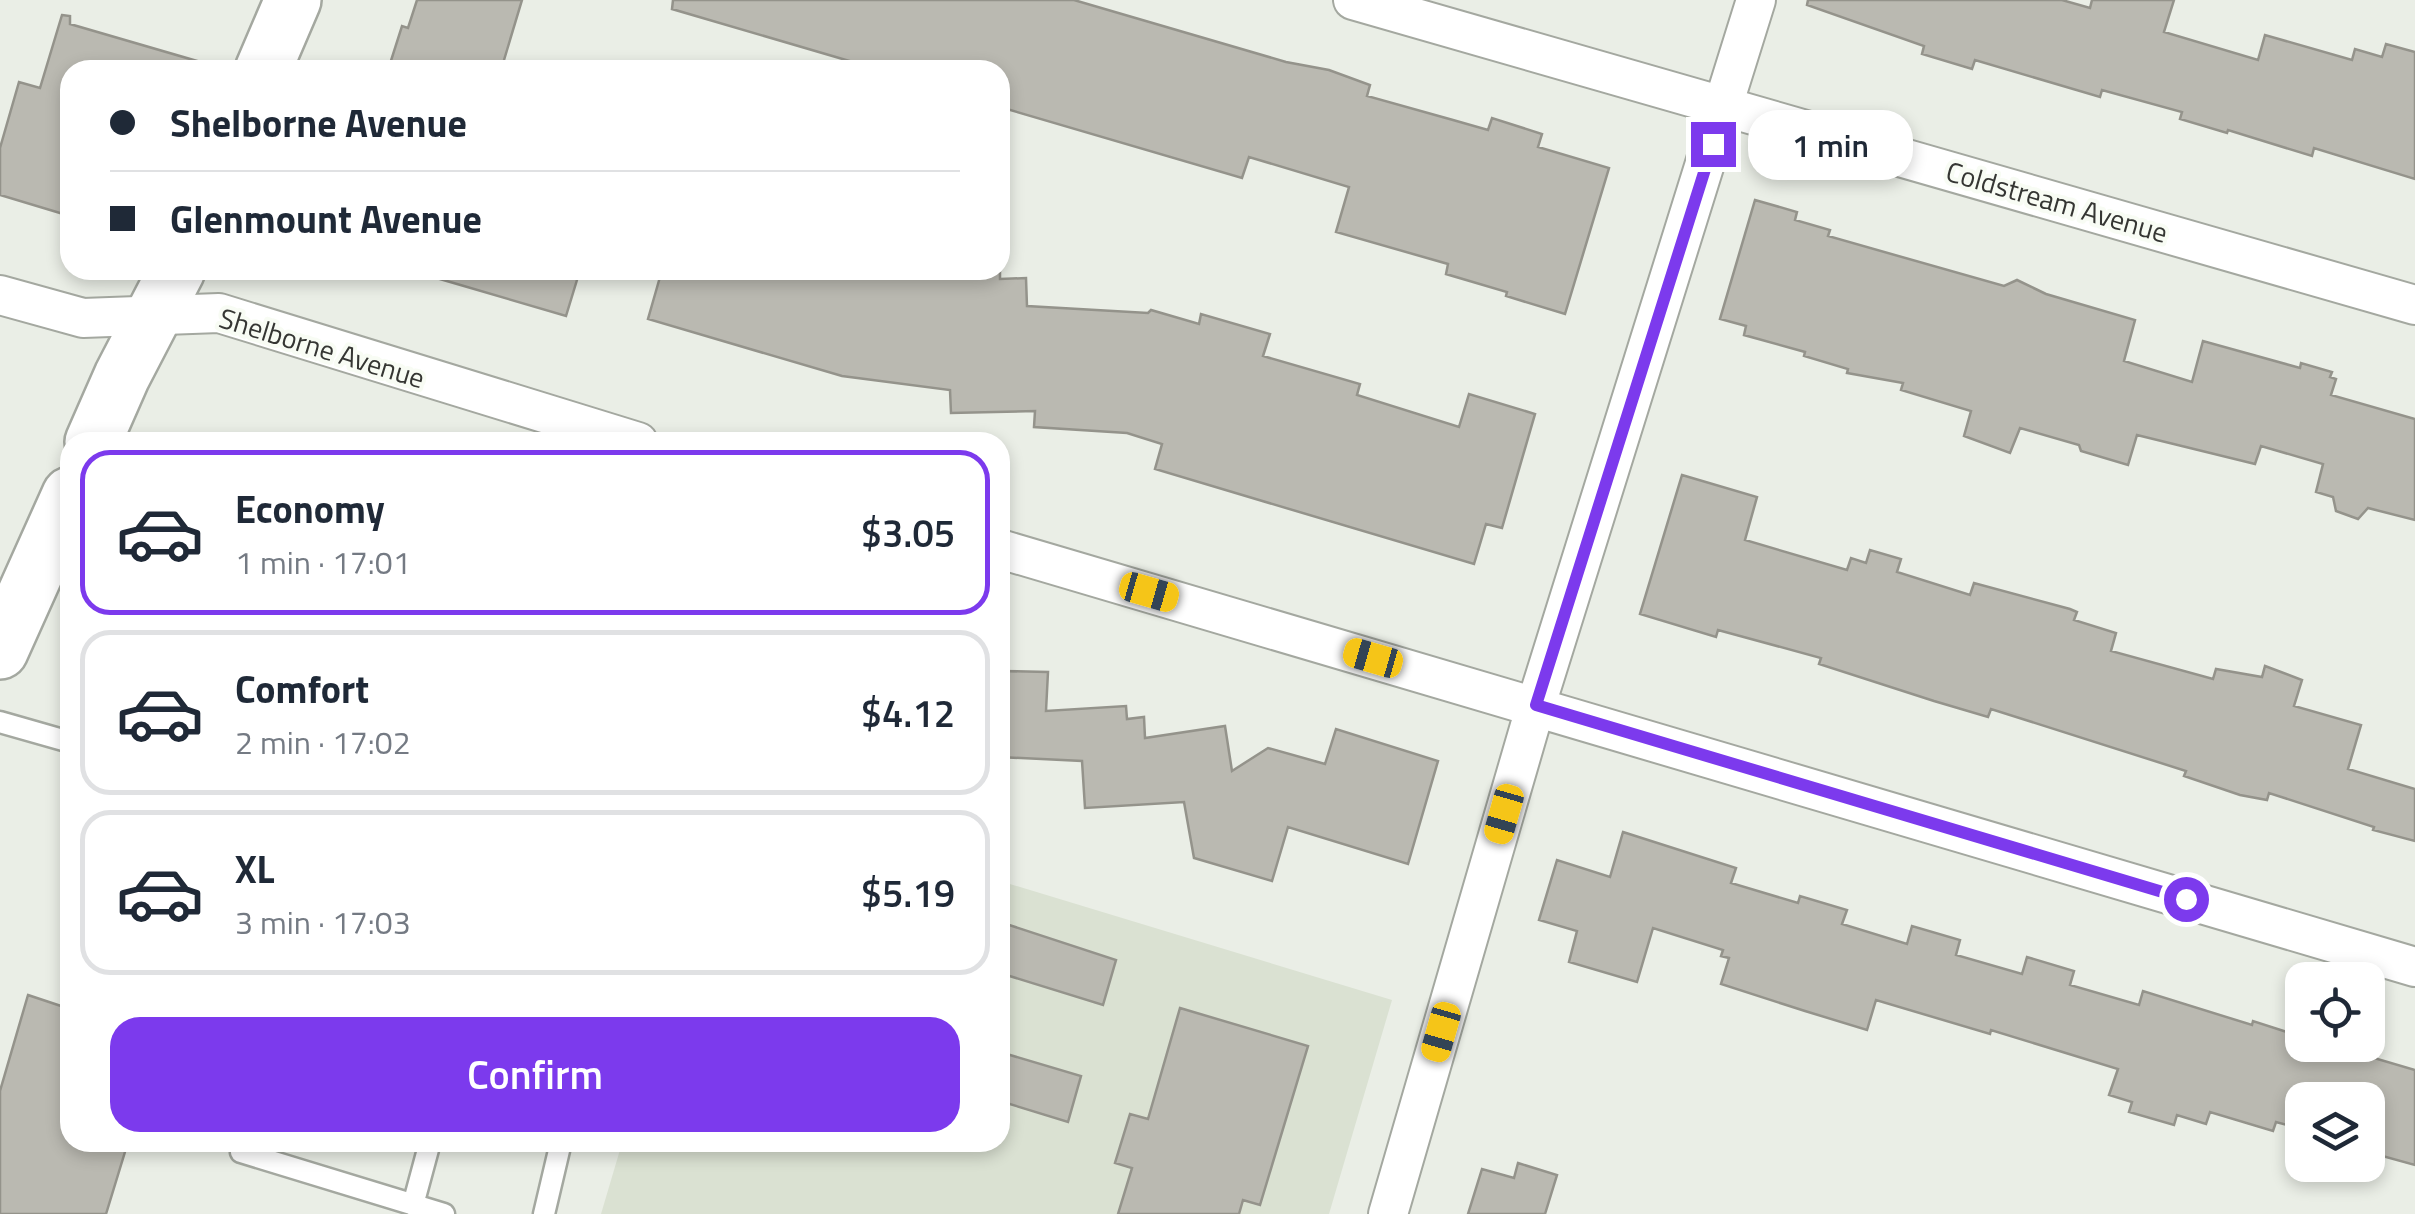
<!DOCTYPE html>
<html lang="en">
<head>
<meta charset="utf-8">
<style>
  body { margin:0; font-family:"Titillium Web",sans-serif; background:#f2f2f3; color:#1f2937; height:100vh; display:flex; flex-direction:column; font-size:38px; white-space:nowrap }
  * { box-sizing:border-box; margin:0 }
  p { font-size:32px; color:#747a83 }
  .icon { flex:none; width:55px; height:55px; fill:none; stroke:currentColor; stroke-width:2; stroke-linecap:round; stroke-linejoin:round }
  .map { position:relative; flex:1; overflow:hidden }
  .details { position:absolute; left:60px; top:432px; width:950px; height:720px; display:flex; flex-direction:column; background:#fff; border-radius:30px; box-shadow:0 5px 15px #0003 }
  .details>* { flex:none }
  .banner { position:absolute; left:60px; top:60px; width:950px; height:220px; border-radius:30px; box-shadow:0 5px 15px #0003; display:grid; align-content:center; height:220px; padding:0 50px; background:#fff }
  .controls { position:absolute; left:2285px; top:962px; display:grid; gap:20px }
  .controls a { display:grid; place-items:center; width:100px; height:100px; border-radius:20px; background:#fff; box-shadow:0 5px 15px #0003; font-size:50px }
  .end { position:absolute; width:45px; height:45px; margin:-22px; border:12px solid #7c3aed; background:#fff; box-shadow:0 0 0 5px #fff }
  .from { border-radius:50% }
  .bubble { position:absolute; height:70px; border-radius:30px; background:#fff; box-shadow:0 5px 15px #0003; font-size:32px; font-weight:600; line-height:70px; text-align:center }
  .car { position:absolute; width:30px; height:60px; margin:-30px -15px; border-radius:12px; box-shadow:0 0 8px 2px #0007; background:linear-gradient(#f5c518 24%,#345 0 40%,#f5c518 0 76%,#345 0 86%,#f5c518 0) }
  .banner b { display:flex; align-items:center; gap:35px; height:95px; font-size:38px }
  .banner b+b { border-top:2px solid #e0e1e3 }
  .banner i { width:25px; height:25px; background:#1f2937 }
  ul { padding:18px 0 0; list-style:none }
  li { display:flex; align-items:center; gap:30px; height:165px; margin:0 20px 15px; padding:0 30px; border:5px solid #e0e1e3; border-radius:30px }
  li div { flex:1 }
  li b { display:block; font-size:38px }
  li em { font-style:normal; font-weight:600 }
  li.current { border-color:#7c3aed }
  li>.icon { width:90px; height:90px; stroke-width:1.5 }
  .button { display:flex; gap:20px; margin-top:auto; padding:20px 50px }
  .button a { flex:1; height:115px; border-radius:30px; background:#7c3aed; color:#fff; font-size:40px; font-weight:600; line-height:115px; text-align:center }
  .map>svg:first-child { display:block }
  .built { fill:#dae1d2 }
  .building { fill:#bab9b1; stroke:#94938b; stroke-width:2.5 }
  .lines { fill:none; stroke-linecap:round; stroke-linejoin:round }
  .lane-casing { stroke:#a4a8a0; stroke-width:25 }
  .street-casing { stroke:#a4a8a0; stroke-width:42 }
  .secondary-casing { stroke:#a4a8a0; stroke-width:60 }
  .lane { stroke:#fff; stroke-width:20 }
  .street { stroke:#fff; stroke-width:38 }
  .secondary { stroke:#fff; stroke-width:55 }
  .route { stroke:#7c3aed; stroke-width:12 }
  .labels { text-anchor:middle; stroke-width:8; stroke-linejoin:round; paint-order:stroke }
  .street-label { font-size:28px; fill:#353633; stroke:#f8fcf4 }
</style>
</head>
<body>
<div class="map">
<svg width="2415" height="1214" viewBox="0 0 2415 1214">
  <rect width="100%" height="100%" fill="#eaeee6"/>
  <path class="built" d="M 1000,881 L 1392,1000 L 1329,1214 L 601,1214 L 622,1143 L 1000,1142 Z"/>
  <path class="building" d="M 417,0 L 522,0 L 501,70 L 388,70 L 402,26 L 408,28 Z
    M 673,0 L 1074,0 L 1286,62 L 1329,70 L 1370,85 L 1367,96 L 1453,120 L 1488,130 L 1492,118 L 1542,134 L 1538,147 L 1609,168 L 1565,314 L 1506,296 L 1507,292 L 1446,274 L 1448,264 L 1336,232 L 1349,187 L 1249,157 L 1242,178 L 1000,107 L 1000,70 L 880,70 L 672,9 Z
    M 1808,0 L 2062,0 L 2090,8 L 2092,0 L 2174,0 L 2164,32 L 2258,60 L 2265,35 L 2352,60 L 2355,49 L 2382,57 L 2386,44 L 2415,52 L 2415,179 L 2314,148 L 2312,156 L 2228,130 L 2227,133 L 2180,119 L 2182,112 L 2102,90 L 2100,97 L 1975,60 L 1972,69 L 1922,54 L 1924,46 L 1807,5 Z
    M 62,15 L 70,16 L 70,24 L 197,61 L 196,70 L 70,70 L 70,216 L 0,195 L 0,148 L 19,82 L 40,88 Z
    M 1755,200 L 1797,212 L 1795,220 L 1830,230 L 1828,236 L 2004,286 L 2017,280 L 2046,294 L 2135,320 L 2124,361 L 2192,382 L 2203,341 L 2300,368 L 2301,363 L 2332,372 L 2330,377 L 2336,379 L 2331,395 L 2415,419 L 2415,520 L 2368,508 L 2358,519 L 2336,511 L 2333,497 L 2316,492 L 2323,464 L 2261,446 L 2255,464 L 2137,435 L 2128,465 L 2081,451 L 2079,445 L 2020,428 L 2010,453 L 1964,436 L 1971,411 L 1901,390 L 1903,383 L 1847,373 L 1848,369 L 1804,356 L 1805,352 L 1744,335 L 1746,326 L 1720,319 Z
    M 441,270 L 580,270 L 566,316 L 440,279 Z
    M 673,270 L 1000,272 L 1000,279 L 1026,278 L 1027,306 L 1148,313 L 1151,310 L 1199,324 L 1201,314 L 1270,334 L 1263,356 L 1360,384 L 1357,395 L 1459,427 L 1469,394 L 1535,414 L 1502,528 L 1486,524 L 1474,564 L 1155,469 L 1162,444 L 1127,433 L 1034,427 L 1035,411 L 951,413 L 950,390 L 842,376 L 648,319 L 660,277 Z
    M 1682,475 L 1757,497 L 1745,540 L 1847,570 L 1851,558 L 1866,563 L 1870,550 L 1901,559 L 1897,572 L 1970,595 L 1974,583 L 2070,609 L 2077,612 L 2074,620 L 2116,633 L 2111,651 L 2213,679 L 2216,669 L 2262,677 L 2265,666 L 2302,680 L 2294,706 L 2361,725 L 2348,769 L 2415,789 L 2415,841 L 2373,830 L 2374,827 L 2269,793 L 2267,800 L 2240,795 L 2184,776 L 2186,771 L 1991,709 L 1988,717 L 1934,701 L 1819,664 L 1821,658 L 1718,630 L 1716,637 L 1640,614 Z
    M 1000,671 L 1048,672 L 1046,711 L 1126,706 L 1127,719 L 1144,717 L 1145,738 L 1225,726 L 1232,771 L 1268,748 L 1325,764 L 1336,729 L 1438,761 L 1408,864 L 1288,827 L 1272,881 L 1194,858 L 1184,802 L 1085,808 L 1082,761 L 1000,757 Z
    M 1623,832 L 1736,868 L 1731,883 L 1798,903 L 1800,896 L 1847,910 L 1842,924 L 1907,944 L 1912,926 L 1960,940 L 1956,955 L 2022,974 L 2027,957 L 2074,971 L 2070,985 L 2139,1005 L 2143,991 L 2252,1025 L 2253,1021 L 2302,1037 L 2302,1045 L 2330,1045 L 2415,1070 L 2415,1165 L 2368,1152 L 2368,1100 L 2302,1100 L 2302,1129 L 2276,1122 L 2273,1131 L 2210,1112 L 2206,1124 L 2177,1115 L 2174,1125 L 2129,1112 L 2132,1102 L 2109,1095 L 2118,1069 L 1991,1030 L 1990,1034 L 1876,1000 L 1867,1030 L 1805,1011 L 1721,984 L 1729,958 L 1721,956 L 1723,950 L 1653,928 L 1637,982 L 1569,962 L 1577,931 L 1539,920 L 1557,860 L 1610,877 Z
    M 1000,922 L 1116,960 L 1103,1005 L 1000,973 Z
    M 28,995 L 70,1009 L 70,1142 L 128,1142 L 106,1214 L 0,1214 L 0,1091 Z
    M 1180,1008 L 1308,1046 L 1260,1205 L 1243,1200 L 1239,1214 L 1118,1214 L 1132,1168 L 1115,1163 L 1130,1114 L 1148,1119 Z
    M 1000,1052 L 1081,1076 L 1068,1122 L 1000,1101 Z
    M 1518,1163 L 1557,1175 L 1545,1214 L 1468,1214 L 1482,1169 L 1514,1178 Z"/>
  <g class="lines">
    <g class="lane-casing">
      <path id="lane" d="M 0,722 L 70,742
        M 246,1142 L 241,1152 L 444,1214
        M 413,1205 L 430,1142
        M 544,1214 L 561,1142"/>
    </g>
    <g class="street-casing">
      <path id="street" d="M 1353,0 L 2415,305
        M 0,295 L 83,318 L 219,313 L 638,442
        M 1000,549 L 2415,967
        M 1388,1214 L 1536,705 L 1756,0"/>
    </g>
    <g class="secondary-casing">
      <path id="secondary" d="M 263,70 L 293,0
        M 93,442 L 122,376 L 177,270
        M 0,651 L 70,495"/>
    </g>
    <use href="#lane" class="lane"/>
    <use href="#street" class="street"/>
    <use href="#secondary" class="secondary"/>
  </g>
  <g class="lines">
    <path class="route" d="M 1713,144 L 1536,705 L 2186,899"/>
  </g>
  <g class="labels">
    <g class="street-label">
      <text transform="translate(2057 202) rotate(16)" y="10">Coldstream Avenue</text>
      <text transform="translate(322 348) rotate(17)" y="10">Shelborne Avenue</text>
    </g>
  </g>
</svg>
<div class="controls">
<a><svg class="icon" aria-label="locate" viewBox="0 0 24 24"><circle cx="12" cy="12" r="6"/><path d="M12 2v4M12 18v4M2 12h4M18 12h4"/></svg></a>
<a><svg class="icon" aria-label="layers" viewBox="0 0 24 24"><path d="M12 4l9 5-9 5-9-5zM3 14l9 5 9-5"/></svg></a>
</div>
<i class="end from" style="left:2186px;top:899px"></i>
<i class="end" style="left:1713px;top:144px"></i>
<div class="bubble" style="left:1748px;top:110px;width:165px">1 min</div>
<i class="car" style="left:1149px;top:592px;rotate:106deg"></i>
<i class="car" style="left:1373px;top:658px;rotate:286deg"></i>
<i class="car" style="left:1504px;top:814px;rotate:196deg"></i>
<i class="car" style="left:1441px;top:1032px;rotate:196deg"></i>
<div class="banner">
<b><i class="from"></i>Shelborne Avenue</b>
<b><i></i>Glenmount Avenue</b>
</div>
<section class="details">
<ul>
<li class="current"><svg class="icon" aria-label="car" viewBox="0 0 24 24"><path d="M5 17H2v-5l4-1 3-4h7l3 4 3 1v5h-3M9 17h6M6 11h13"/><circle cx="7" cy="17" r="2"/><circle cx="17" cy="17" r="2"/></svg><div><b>Economy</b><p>1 min · 17:01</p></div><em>$3.05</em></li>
<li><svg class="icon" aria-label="car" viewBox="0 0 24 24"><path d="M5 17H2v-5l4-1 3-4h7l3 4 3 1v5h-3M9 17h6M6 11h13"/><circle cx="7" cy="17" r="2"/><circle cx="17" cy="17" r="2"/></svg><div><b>Comfort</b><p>2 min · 17:02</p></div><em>$4.12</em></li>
<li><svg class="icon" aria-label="car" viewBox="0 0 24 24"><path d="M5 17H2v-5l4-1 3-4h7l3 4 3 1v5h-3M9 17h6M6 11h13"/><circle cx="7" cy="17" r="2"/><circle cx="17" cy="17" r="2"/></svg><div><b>XL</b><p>3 min · 17:03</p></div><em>$5.19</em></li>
</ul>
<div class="button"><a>Confirm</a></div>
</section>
</div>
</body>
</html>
